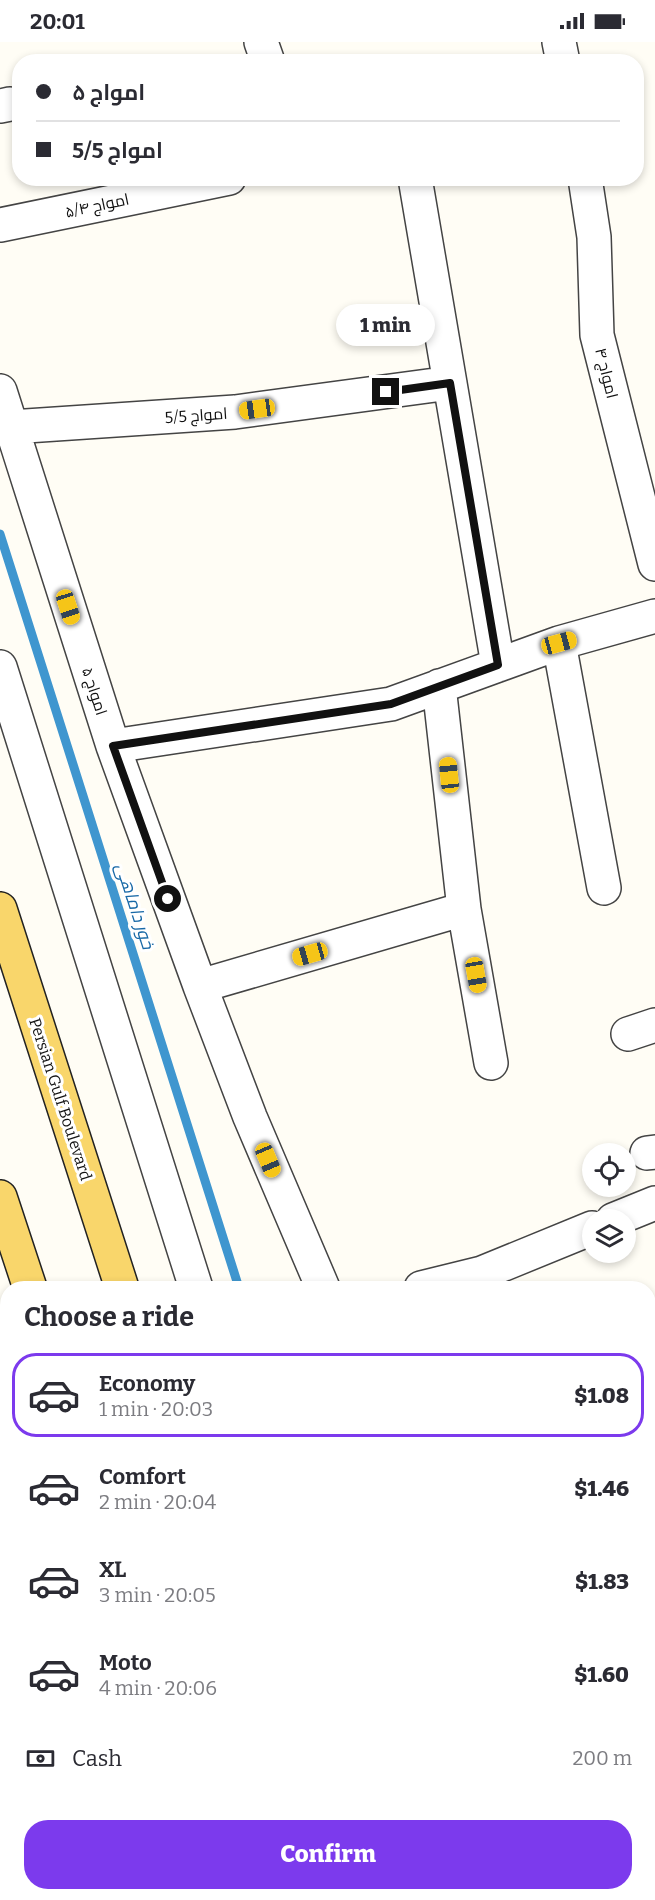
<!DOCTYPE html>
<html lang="en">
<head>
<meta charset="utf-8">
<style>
  body { margin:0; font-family:Bitter,Cairo,serif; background:#f7f7f7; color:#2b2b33; height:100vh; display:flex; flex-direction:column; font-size:22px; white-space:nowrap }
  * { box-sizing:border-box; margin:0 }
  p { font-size:20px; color:#7c7c81 }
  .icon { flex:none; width:33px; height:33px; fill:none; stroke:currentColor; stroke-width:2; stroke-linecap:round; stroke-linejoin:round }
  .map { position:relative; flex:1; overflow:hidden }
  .panel { position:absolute; left:0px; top:1239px; width:656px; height:620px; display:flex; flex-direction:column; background:#fff; border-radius:24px 24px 0 0; box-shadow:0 3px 9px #0003 }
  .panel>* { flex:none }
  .top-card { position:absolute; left:12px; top:12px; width:632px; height:132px; border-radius:24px; box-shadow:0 3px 9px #0003; display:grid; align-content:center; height:132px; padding:0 24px; background:#fff }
  .buttons { position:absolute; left:582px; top:1101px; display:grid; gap:12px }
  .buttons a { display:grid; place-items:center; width:54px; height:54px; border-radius:50%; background:#fff; box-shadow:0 3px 9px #0003; font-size:30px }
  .end { position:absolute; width:27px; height:27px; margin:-14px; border:8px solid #111; background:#fff; box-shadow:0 0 0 3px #fff }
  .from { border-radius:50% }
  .bubble { position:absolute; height:42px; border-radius:21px; background:#fff; box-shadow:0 3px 9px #0003; font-size:20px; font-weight:800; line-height:42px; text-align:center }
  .car { position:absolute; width:18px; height:36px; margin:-18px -9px; border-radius:8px; box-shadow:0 0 4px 2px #0007; background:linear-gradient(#f5c518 24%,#345 0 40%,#f5c518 0 76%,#345 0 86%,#f5c518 0) }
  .top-card b { display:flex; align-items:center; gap:21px; height:57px; font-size:22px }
  .top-card b+b { border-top:2px solid #e1e1e2 }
  .top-card i { width:15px; height:15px; background:#2b2b33 }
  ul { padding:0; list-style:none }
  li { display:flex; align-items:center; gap:18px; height:84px; margin:0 12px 9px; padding:0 12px; border:3px solid transparent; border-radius:24px }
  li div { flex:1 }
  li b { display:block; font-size:22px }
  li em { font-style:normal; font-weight:800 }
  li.on { border-color:#7c3aed }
  li>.icon { width:54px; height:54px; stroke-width:1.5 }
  h2 { padding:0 24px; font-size:27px; line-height:72px }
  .pay { display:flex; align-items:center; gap:15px; height:66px; padding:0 24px; font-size:22px }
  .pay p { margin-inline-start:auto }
  .cta { display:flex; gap:12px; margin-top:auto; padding:12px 24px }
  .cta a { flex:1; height:69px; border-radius:24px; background:#7c3aed; color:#fff; font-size:24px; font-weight:800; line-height:69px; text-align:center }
  .status { display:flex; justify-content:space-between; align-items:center; height:42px; padding:0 30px; background:#fff; direction:ltr }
  .status svg { height:16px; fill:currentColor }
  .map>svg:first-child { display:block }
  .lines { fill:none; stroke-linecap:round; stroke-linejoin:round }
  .stream { stroke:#3f96cf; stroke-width:9 }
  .minor-casing { stroke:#444; stroke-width:36 }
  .primary-casing { stroke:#222; stroke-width:36 }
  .minor { stroke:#fff; stroke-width:33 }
  .primary { stroke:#f9d66b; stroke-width:33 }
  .route { stroke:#111; stroke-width:8 }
  .labels { text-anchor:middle; stroke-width:6; stroke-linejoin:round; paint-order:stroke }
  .street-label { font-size:16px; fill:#111; stroke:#fff }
  .water-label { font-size:18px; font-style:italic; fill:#1768a6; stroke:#fff }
</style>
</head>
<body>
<div class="status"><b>20:01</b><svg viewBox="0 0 49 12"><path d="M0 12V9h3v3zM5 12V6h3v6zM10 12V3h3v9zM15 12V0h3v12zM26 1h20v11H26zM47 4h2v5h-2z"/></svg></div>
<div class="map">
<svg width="655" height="1858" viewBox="0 0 655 1858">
  <rect width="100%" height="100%" fill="#fffdf5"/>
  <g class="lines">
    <path class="stream" d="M 0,492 L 239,1246
      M 648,1830 L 655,1830"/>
    <g class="minor-casing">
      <path id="minor" d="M 261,0 L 268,20
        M 559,0 L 563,20
        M 0,64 L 10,62
        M 415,136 L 498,623
        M 585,136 L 594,195 L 597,293 L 655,522
        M 0,183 L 229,136
        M 0,349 L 113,704 L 200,944
        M 11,385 L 235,370 L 450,341
        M 559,601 L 604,846
        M 0,625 L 196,1246
        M 439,644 L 464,867 L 491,1021
        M 113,704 L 391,662 L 559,601 L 655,574
        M 628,992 L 655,983
        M 647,1111 L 655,1110
        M 613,1178 L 655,1161
        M 323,1246 L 250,1075 L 200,944 L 464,867
        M 421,1246 L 482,1231 L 592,1186
        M 648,1458 L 655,1460
        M 384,1851 L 386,1858"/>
    </g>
    <g class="primary-casing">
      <path id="primary" d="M 0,867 L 122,1246
        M 0,1155 L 30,1246
        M 222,1851 L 224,1858
        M 312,1851 L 315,1858"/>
    </g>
    <use href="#minor" class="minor"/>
    <use href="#primary" class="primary"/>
  </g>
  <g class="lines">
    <path class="route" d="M 168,857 L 113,704 L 391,662 L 498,623 L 450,341 L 386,350"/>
  </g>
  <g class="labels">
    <g class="street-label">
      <text transform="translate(97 163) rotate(-12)" y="6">امواج ۵/۴</text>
      <text transform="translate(607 331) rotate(76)" y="6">امواج ۴</text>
      <text transform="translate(196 373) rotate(-4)" y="6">امواج 5/5</text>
      <text transform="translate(95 649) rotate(72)" y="6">امواج ۵</text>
      <text transform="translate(61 1057) rotate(72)" y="6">Persian Gulf Boulevard</text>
    </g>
    <g class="water-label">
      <text transform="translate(135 864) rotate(72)" y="6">خور داماهی</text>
    </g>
  </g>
</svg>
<div class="buttons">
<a><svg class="icon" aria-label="locate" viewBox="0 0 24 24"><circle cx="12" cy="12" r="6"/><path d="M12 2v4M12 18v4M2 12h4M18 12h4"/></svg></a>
<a><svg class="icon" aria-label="layers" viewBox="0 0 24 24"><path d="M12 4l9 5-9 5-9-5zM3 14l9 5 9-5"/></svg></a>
</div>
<i class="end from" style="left:168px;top:857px"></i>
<i class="end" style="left:386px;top:350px"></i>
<div class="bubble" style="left:336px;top:262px;width:99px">1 min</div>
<i class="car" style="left:257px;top:367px;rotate:262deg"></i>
<i class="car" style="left:68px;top:565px;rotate:162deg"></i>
<i class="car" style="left:559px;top:601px;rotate:75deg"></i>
<i class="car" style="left:449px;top:733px;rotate:354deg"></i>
<i class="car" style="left:310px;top:912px;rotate:254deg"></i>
<i class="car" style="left:476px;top:933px;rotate:170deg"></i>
<i class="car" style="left:268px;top:1118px;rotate:157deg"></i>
<div class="top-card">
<b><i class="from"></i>امواج ۵</b>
<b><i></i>امواج 5/5</b>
</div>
<section class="panel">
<h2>Choose a ride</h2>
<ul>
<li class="on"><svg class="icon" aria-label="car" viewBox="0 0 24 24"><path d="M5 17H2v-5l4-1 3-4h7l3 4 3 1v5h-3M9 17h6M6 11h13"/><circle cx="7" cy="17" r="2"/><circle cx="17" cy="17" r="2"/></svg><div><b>Economy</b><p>1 min · 20:03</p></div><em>$1.08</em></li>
<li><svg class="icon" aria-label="car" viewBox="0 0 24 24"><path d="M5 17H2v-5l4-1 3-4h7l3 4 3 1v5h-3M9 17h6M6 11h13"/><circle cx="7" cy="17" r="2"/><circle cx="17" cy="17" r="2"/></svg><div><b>Comfort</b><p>2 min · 20:04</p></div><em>$1.46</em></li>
<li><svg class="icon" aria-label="car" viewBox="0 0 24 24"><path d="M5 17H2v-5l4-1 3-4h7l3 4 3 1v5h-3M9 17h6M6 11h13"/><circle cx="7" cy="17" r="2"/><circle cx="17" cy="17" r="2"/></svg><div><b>XL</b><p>3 min · 20:05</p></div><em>$1.83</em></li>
<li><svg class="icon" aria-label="car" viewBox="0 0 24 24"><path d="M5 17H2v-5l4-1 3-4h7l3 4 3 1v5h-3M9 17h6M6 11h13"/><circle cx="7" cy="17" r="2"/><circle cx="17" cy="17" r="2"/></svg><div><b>Moto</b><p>4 min · 20:06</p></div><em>$1.60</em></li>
</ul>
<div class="pay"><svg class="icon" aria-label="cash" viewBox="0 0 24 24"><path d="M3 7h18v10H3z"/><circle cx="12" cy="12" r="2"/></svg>Cash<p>200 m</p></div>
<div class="cta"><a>Confirm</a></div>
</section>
</div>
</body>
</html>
